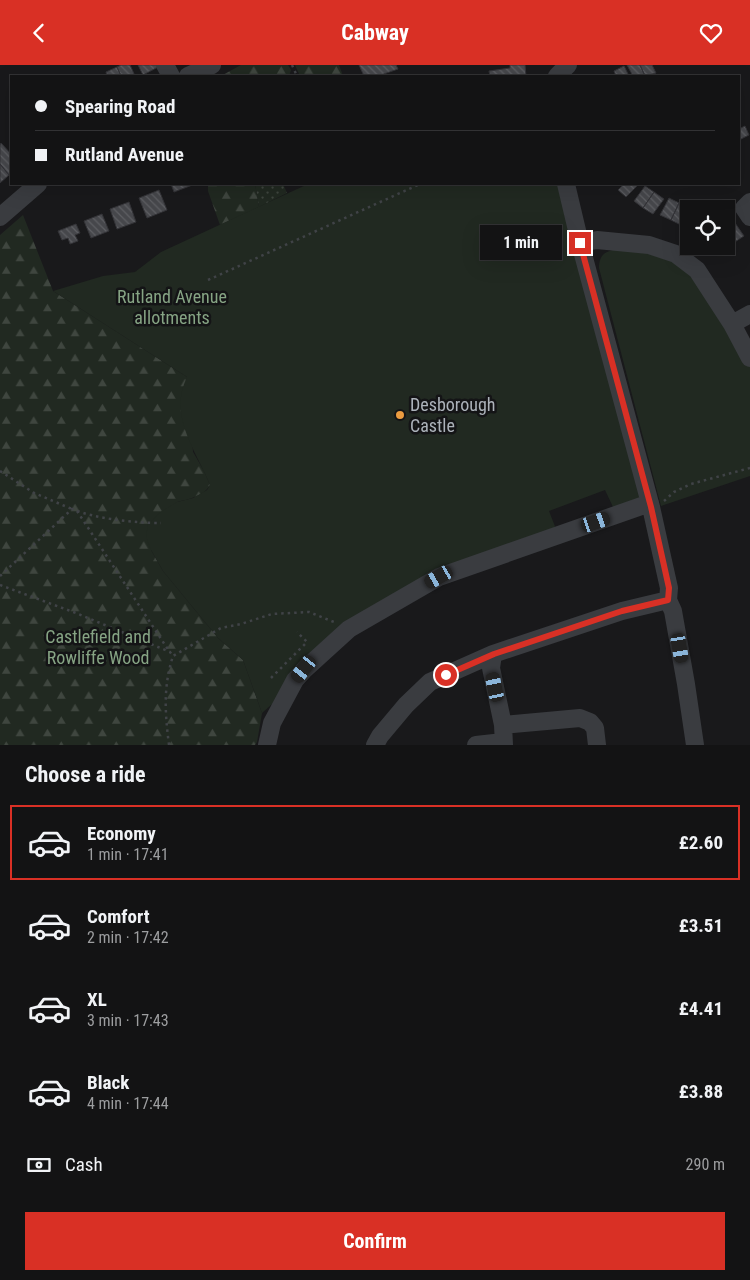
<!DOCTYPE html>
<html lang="en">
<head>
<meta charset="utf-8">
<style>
  body { margin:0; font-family:"Roboto Condensed",sans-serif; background:#202022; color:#f1f3f6; height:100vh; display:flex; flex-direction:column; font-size:19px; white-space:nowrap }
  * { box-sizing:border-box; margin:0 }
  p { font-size:16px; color:#9d9ea0 }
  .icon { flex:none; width:28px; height:28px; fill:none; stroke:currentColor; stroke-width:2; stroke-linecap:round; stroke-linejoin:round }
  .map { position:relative; height:680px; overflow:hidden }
  .side { display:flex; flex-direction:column; background:#131314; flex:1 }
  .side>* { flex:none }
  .hud { position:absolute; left:10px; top:10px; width:730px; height:110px; border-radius:0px; box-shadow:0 5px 20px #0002,0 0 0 1px #323234; display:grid; align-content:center; height:110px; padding:0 25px; background:#131314 }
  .fabs { position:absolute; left:680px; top:135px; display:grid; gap:10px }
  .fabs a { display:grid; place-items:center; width:55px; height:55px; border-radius:0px; background:#131314; box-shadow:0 5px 20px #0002,0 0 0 1px #323234; font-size:25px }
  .end { position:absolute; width:22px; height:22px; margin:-11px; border:6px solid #d93025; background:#fff; box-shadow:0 0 0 2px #fff }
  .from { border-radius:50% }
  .bubble { position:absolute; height:35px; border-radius:0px; background:#131314; box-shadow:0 5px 20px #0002,0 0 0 1px #323234; font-size:16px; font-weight:700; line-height:35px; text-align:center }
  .car { position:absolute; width:15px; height:30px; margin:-15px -8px; border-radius:6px; box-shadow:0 0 4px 1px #0007; background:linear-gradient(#222 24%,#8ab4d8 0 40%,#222 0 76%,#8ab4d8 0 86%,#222 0) }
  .hud b { display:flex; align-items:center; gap:18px; height:48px; font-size:19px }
  .hud b+b { border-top:1px solid #323234 }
  .hud i { width:12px; height:12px; background:#f1f3f6 }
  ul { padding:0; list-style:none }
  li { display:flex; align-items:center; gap:15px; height:75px; margin:0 10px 8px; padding:0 15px; border:2px solid transparent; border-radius:0px }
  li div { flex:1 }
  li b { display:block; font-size:19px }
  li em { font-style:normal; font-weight:700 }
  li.active { border-color:#d93025 }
  li>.icon { width:45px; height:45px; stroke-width:1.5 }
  h2 { padding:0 25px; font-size:22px; line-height:60px }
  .pay { display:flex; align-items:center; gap:12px; height:55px; padding:0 25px; font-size:19px }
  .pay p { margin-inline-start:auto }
  .button { display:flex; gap:10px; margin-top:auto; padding:10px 25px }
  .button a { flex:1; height:58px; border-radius:0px; background:#d93025; color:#fff; font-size:20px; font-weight:700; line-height:58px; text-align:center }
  header { display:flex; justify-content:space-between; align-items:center; height:65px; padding:0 25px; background:#d93025; color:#fff; font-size:22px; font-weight:700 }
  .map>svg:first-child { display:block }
  .grass { fill:url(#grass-dots) }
  .forest { fill:url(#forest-firs) }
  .green { fill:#212921 }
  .building { fill:url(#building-back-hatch); stroke:#333337 }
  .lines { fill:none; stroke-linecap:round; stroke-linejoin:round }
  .path { stroke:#404347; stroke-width:2.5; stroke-dasharray:2.5 4; stroke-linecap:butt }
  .minor { stroke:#3a3c40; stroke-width:18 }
  .route { stroke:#d93025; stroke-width:6 }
  .poi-dot { fill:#eb9c40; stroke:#141416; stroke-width:2 }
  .labels { text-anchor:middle; stroke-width:5; stroke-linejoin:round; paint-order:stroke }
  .park-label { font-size:18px; fill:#86a484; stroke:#141416 }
  .poi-label { font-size:18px; fill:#acb2ba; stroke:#141416; text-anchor:start }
</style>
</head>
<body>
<header><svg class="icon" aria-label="back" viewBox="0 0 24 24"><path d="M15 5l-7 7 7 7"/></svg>Cabway<svg class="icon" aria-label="heart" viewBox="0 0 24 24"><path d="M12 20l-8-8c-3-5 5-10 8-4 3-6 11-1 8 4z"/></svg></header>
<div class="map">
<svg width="750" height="680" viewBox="0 0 750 680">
  <defs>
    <pattern id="grass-dots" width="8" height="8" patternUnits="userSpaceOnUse" patternTransform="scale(1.25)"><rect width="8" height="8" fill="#212921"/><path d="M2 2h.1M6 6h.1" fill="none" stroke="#3f463f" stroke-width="1.8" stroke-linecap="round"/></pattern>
    <pattern id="forest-firs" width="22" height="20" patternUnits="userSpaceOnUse" patternTransform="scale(1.25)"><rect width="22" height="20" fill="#212921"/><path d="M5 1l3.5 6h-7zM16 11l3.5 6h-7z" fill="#3f463f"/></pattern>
    <pattern id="building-back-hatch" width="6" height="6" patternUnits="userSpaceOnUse" patternTransform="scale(1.25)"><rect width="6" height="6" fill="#46474b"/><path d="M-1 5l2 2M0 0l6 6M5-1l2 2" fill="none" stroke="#5e5f63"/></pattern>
  </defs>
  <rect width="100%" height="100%" fill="#19191b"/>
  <path class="grass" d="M 255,119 L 283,119 L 287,128 L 259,142 Z"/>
  <path class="forest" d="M 241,0 L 288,0 L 291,5 L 289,11 L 221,11 Z
    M 295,0 L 339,0 L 343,11 L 300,11 Z
    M 208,119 L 255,119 L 259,142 L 220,160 L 208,126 Z
    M 23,150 L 53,226 L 187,312 L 193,387 L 204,406 L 210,420 C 204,431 189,434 177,437 L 151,485 L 163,506 L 218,573 L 243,595 L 262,648 L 257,677 L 255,680 L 0,680 L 0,170 Z"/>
  <path class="green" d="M 308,119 L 561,119 L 642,433 L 613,442 L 605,425 L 549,446 L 556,464 L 402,525 L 262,648 L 243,595 L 218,573 L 163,506 L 151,485 L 146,472 L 148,459 L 162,446 L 177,437 L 193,433 L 207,425 L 210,420 C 196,385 168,351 187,312 L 53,226 L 103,211 L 135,207 L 161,187 Z
    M 618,184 L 641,185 L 687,202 L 750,294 L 750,411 L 661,441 L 599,203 C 599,189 606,186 618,184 Z"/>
  <path class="building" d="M 121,0 L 130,0 L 135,11 L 121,11 L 117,2 Z
    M 138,0 L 157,0 L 158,2 L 143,10 Z
    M 359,0 L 396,0 L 398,4 L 378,11 L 364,11 Z
    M 510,0 L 525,0 L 526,11 L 490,11 L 489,6 L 510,3 Z
    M 627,0 L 640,0 L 645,11 L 633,11 Z
    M 640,0 L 652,0 L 656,8 L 645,11 Z
    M 624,1 L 629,11 L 616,11 L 614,6 Z
    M 117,2 L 121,11 L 107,11 L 106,7 Z
    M 745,61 L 749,70 L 739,75 L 739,64 Z
    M 1,78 L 11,89 L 11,108 L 9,110 L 0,99 L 0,80 Z
    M 0,99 L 9,110 L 0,118 Z
    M 171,119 L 195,119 L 174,127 Z
    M 624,119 L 639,119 L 626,132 L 618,125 Z
    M 645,121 L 654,127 L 643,143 L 634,136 Z
    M 159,125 L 167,145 L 147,153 L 139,133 Z
    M 654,127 L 664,134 L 653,149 L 643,143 Z
    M 669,133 L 679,138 L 671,155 L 660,150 Z
    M 129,137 L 136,157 L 117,164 L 110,144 Z
    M 679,138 L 689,143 L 681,160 L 671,155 Z
    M 726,145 L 744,171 L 727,182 L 726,181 Z
    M 102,149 L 109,166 L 91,173 L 84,156 Z
    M 76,159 L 80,168 L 75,170 L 78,176 L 70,179 L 68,173 L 62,175 L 58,166 Z"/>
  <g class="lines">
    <path class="path" d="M 292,0 L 297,11
      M 208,215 L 420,119
      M 0,406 L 34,428 L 72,444
      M 664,436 L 674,427 L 691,419 L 750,403
      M 77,446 L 169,586
      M 0,511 L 72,444 C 96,454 136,458 161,458
      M 0,520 L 76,548 L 170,587 L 173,591 L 221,563 L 241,559 L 272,549 L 309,547 L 334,557
      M 271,613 L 307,577 L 297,567
      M 169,680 C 165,648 163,622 173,591"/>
    <path class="minor" d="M 165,0 L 171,11
      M 188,11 L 212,0
      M 557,11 L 568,0
      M 566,119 L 580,178 L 651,442 L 669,523 L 668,535 L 673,546 L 686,619 L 695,680
      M 750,137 L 744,143 L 750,152
      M 0,152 L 38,119
      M 580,178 L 597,175 L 649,180 L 676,189 L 697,205 L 732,259 L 750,293
      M 732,259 L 750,249
      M 493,589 L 491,603 L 503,660 L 504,680
      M 503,660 L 580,653 L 590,657 L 595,663 L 597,680
      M 267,680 L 272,658 L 295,615 L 305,604 L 349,564 L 439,512 L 650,438
      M 375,680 L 380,671 L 406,640 L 430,617 L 493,589 L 622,546 L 668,535
      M 476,680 L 503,677"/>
  </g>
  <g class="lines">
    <path class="route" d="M 446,610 L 494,589 L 622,546 L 668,535 L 669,523 L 651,442 L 580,178"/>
  </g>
  <circle class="poi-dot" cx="400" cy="350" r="5"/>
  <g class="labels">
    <g class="park-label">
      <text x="172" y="238">Rutland Avenue<tspan x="172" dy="21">allotments</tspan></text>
      <text x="98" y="578">Castlefield and<tspan x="98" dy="21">Rowliffe Wood</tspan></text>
    </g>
    <g class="poi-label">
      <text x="410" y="346">Desborough<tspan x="410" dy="21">Castle</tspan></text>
    </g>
  </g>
</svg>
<div class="fabs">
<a><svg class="icon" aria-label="locate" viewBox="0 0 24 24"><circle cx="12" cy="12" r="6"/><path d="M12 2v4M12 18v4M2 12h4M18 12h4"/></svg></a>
</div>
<i class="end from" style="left:446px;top:610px"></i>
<i class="end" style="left:580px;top:178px"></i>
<div class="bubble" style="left:480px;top:160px;width:82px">1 min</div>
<i class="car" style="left:596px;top:457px;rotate:71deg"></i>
<i class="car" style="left:439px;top:512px;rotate:240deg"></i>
<i class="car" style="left:680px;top:583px;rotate:170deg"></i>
<i class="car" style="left:304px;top:604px;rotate:218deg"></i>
<i class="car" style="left:495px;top:622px;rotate:348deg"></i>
<div class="hud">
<b><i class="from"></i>Spearing Road</b>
<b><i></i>Rutland Avenue</b>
</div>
</div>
<section class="side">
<h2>Choose a ride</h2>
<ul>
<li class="active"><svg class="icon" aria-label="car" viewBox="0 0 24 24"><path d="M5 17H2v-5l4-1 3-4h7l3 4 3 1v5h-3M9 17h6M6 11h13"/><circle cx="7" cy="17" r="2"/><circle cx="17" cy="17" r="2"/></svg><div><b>Economy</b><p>1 min · 17:41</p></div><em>£2.60</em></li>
<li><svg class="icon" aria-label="car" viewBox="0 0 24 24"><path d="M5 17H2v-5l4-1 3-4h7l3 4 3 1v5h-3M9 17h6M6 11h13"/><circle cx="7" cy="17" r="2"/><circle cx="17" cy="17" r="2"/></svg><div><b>Comfort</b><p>2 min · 17:42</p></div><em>£3.51</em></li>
<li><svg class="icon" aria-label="car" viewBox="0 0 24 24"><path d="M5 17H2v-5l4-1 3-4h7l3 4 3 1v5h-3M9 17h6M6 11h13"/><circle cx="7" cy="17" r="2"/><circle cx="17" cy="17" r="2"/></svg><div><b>XL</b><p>3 min · 17:43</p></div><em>£4.41</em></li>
<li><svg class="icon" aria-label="car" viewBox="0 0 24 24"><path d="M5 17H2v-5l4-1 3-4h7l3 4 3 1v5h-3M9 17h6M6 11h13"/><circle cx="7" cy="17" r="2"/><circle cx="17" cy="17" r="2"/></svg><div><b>Black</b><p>4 min · 17:44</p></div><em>£3.88</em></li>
</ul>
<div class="pay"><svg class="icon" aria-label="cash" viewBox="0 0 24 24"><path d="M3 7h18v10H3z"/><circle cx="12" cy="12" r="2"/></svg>Cash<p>290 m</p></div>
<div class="button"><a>Confirm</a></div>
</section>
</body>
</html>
